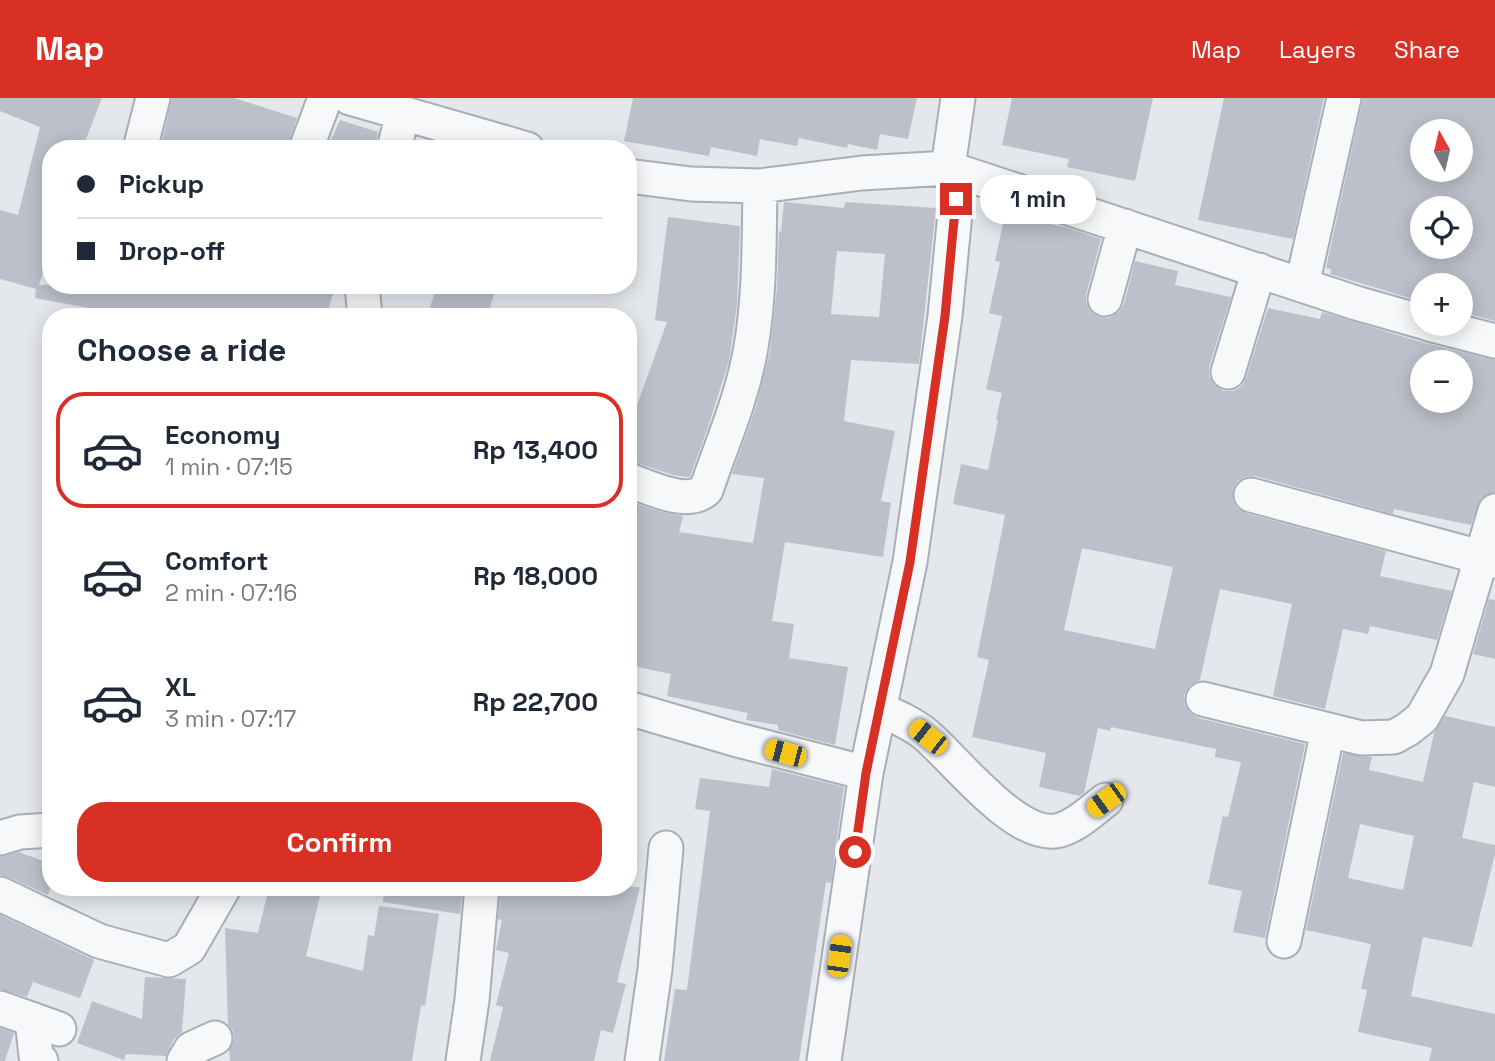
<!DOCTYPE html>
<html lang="en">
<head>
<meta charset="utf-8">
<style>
  body { margin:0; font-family:"Space Grotesk",sans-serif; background:#f6f6f7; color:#1f2937; height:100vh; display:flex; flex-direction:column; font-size:26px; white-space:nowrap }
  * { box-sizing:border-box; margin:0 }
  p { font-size:23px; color:#747a83 }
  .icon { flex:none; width:38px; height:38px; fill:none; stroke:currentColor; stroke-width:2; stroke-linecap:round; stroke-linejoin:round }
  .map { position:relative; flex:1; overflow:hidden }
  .sheet { position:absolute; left:42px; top:210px; width:595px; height:588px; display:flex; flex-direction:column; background:#fff; border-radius:28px; box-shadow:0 4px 18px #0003 }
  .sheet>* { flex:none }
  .top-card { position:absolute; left:42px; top:42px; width:595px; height:154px; border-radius:28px; box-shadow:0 4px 18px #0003; display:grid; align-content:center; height:154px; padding:0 35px; background:#fff }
  .needle { width:46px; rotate:352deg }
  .fabs { position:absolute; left:1410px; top:21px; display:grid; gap:14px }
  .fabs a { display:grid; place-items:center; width:63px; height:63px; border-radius:50%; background:#fff; box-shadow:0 4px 18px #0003; font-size:35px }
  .end { position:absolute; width:32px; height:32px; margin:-16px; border:9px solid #d93025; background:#fff; box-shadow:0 0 0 4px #fff }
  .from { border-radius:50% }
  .bubble { position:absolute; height:49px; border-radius:24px; background:#fff; box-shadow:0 4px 18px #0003; font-size:23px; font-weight:700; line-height:49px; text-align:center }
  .car { position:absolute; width:21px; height:42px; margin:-21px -10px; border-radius:9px; box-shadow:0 0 5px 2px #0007; background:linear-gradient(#f5c518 24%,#345 0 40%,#f5c518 0 76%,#345 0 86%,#f5c518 0) }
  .top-card b { display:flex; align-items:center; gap:24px; height:66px; font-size:26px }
  .top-card b+b { border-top:2px solid #e0e1e3 }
  .top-card i { width:18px; height:18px; background:#1f2937 }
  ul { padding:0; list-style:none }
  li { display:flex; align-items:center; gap:21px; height:116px; margin:0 14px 10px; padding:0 21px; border:4px solid transparent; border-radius:28px }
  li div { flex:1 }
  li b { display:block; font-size:26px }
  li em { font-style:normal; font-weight:700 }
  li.current { border-color:#d93025 }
  li>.icon { width:63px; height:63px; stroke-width:1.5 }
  h2 { padding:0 35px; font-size:32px; line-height:84px }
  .button { display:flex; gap:14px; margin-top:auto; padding:14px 35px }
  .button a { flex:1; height:80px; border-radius:28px; background:#d93025; color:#fff; font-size:28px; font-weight:700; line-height:80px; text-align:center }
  header { display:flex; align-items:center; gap:42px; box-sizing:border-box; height:98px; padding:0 35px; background:#d93025; color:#fff }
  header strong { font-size:33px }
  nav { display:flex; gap:38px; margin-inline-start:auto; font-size:24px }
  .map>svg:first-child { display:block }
  .building { fill:#bbc0ca; fill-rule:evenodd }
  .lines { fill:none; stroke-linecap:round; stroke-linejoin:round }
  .minor-casing { stroke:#a9aeb7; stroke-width:37 }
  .minor { stroke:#f7f8fa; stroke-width:33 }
  .route { stroke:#d93025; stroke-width:9 }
</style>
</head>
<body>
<header>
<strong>Map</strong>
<nav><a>Map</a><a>Layers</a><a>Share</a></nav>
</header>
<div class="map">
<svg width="1495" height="963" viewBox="0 0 1495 963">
  <rect width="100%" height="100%" fill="#e4e7ec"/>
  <path class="building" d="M 0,0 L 102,0 L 82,51 L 51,51 L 51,147 L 39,187 L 317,187 L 334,193 L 326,219 L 110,219 L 111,214 L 35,200 L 36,191 L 0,181 L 0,112 L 18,117 L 40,29 L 0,13 Z
    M 172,0 L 234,0 L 297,20 L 287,51 L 160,51 Z
    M 633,0 L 917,0 L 908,41 L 880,36 L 877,52 L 848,46 L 847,50 L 799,40 L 797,48 L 760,41 L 757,58 L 711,49 L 709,58 L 624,43 Z
    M 1012,0 L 1153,0 L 1135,83 L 1067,69 L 1069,61 L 1002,47 Z
    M 1224,0 L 1324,0 L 1293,141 L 1198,122 Z
    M 1363,0 L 1495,0 L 1495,223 L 1461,214 L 1461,187 L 1423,187 L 1423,204 L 1330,176 L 1331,171 L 1326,170 ZM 1423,33 L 1461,33 L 1461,72 L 1423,72 ZM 1423,110 L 1461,110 L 1461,149 L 1423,149 Z
    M 340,22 L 378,34 L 375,51 L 327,51 Z
    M 784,104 L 844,110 L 845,104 L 936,110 L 919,266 L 851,262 L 844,323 L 895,333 L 881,403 L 891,405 L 883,459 L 785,444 L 772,523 L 794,526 L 789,560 L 848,569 L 835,647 L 778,632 L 778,627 L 746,622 L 748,615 L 667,598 L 671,576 L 628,567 L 628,403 L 662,414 L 683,418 L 679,434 L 753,445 L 764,380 L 732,376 L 756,309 L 770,253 L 777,190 L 779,133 L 781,134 ZM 837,153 L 885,156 L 879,219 L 831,216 Z
    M 1006,111 L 1029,117 L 1028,121 L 1068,130 L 1101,141 L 1086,197 L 1086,205 L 1091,214 L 1099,219 L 1109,220 L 1119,214 L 1124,206 L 1135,163 L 1178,173 L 1175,187 L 1231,199 L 1209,269 L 1209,278 L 1214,287 L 1223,293 L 1233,293 L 1242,288 L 1246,280 L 1268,210 L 1320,221 L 1322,214 L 1424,245 L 1495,262 L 1495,394 L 1481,400 L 1471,427 L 1394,411 L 1393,416 L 1256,378 L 1245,379 L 1238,383 L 1233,391 L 1233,403 L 1237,410 L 1245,415 L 1386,453 L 1380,478 L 1452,493 L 1437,542 L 1370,528 L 1368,536 L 1343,531 L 1325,611 L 1273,598 L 1292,506 L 1220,491 L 1200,582 L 1189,588 L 1184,597 L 1185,607 L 1190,615 L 1198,620 L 1305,646 L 1265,840 L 1233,834 L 1242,793 L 1208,786 L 1223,718 L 1228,719 L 1241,664 L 1215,659 L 1216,651 L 1111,629 L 1110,633 L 1098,630 L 1084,695 L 1080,698 L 1039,689 L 1046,655 L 972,639 L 989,562 L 977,559 L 1005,417 L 953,406 L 961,366 L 988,372 L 998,322 L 996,321 L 1002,295 L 986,291 L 1002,218 L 989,215 L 1000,164 L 995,163 ZM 1423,264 L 1461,264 L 1461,303 L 1423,303 ZM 1082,450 L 1173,469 L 1155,551 L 1064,532 Z
    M 668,119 L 740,128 L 737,207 L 729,263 L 707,332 L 690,379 L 687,379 L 673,377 L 634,364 L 636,356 L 628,353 L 628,332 L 667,224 L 655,222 Z
    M 437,187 L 497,187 L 487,219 L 427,219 Z
    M 1489,501 L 1495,502 L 1495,561 L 1473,556 Z
    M 1445,618 L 1495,629 L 1495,689 L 1474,684 L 1462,740 L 1495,747 L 1495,756 L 1472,849 L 1423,839 L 1411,898 L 1495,916 L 1495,963 L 1429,963 L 1432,950 L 1358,934 L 1367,892 L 1361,891 L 1371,846 L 1306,832 L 1343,655 L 1372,659 L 1369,672 L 1423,684 L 1434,635 ZM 1360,726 L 1414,738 L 1403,792 L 1348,780 Z
    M 772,671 L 844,689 L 831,785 L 826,784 L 799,963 L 664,963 L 675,891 L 687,892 L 710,713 L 695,711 L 700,680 L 769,689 Z
    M 19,754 L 51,766 L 51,789 L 48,797 L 8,779 L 0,777 L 0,759 Z
    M 269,789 L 322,789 L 306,858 L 363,873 L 368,837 L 374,838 L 379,808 L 439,816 L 425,908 L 421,907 L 412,963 L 230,963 L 229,952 L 234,941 L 233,933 L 228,927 L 225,830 L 258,835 Z
    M 384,789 L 463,790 L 460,816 L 383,804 Z
    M 501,789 L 640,789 L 617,884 L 626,886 L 613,935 L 601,932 L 594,963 L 490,963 L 503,909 L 496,907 L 509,855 L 496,852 L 502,822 L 498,821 Z
    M 0,817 L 94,862 L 80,900 L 33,884 L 27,899 L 0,891 Z
    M 145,879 L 186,881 L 182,934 L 174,941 L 166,958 L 126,956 L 124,962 L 77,945 L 92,903 L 142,921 Z
    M 0,930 L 14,935 L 5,963 L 0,963 Z"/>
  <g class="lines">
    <g class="minor-casing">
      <path id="minor" d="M 350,0 L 527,51
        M 140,51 L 153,0
        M 306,51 L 325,0
        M 394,51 L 403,15
        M 948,70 L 958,0
        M 628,78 L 691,86 L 760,88 L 862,75 L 948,70 L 1356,205 L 1423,224
        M 362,187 L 365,219
        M 1302,187 L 1344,0
        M 1105,201 L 1125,128
        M 1429,226 L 1495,243
        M 1228,274 L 1259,172
        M 628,382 C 650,389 686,409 706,392 C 722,345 743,298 751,249 C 760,196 759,142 760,88
        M 1251,397 L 1495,463
        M 1203,601 L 1361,640 L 1394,639 L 1408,631 L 1422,620 L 1447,576 L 1495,413
        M 628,610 L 734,641 L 866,675
        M 879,611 C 895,618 911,625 925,636 C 955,661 1014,739 1056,733 C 1074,730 1091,713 1106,702
        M 0,740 L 20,734 L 51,732
        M 0,796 L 99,843 L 169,862 L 189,850 L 224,789
        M 1284,843 L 1328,632
        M 0,910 L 59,931
        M 32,921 L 36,958 L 41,963
        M 184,963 L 191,951 L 215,940
        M 463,963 L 472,902 L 482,789
        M 642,963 L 655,871 L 666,750
        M 824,963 L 866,675 L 910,464 L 945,218 L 959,74"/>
    </g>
    <use href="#minor" class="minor"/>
  </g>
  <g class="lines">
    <path class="route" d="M 855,754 L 866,675 L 910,464 L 945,218 L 956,101"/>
  </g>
</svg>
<div class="fabs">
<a><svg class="needle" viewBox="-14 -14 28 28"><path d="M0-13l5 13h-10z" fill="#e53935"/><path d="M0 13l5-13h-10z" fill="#747a83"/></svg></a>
<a><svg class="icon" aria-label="locate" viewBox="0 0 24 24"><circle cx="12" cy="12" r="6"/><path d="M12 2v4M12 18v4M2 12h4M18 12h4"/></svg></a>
<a>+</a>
<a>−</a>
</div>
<i class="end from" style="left:855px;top:754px"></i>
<i class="end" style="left:956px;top:101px"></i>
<div class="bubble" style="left:980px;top:77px;width:116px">1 min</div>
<i class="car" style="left:928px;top:639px;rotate:308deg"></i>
<i class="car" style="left:785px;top:655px;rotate:285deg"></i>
<i class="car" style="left:1106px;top:702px;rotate:234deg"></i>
<i class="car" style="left:839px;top:858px;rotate:8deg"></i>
<div class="top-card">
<b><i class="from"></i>Pickup</b>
<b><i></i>Drop-off</b>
</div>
<section class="sheet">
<h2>Choose a ride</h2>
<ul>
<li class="current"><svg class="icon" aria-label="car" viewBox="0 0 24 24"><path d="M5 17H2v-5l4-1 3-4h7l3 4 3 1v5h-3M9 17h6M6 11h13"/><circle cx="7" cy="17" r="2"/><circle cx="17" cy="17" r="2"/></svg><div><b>Economy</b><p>1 min · 07:15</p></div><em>Rp 13,400</em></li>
<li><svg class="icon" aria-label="car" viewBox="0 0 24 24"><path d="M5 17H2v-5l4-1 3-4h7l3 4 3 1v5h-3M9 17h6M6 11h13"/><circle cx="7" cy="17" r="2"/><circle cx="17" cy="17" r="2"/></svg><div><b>Comfort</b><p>2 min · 07:16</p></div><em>Rp 18,000</em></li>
<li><svg class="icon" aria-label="car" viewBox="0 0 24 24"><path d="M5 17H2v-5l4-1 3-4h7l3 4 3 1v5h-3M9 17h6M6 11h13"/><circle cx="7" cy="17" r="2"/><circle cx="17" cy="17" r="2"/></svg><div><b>XL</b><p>3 min · 07:17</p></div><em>Rp 22,700</em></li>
</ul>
<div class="button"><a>Confirm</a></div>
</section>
</div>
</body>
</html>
